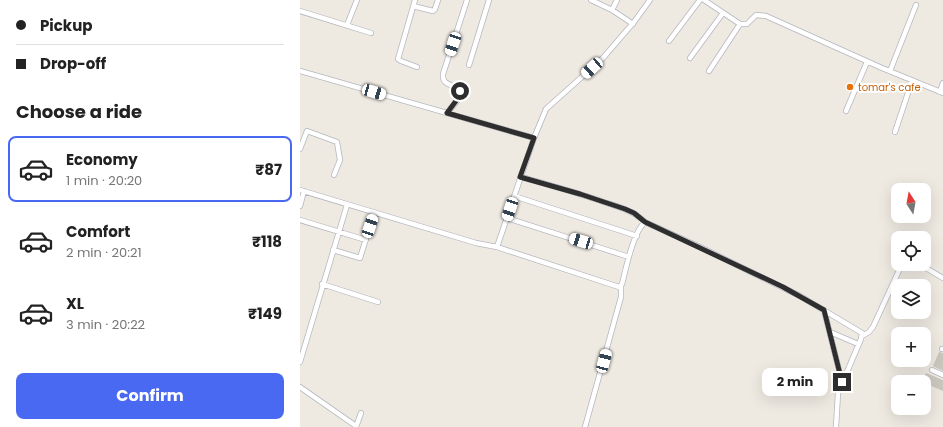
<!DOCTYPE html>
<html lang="en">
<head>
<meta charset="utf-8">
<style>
  body { margin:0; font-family:Poppins,sans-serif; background:#f2f2f2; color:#222; height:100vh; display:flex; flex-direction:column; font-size:15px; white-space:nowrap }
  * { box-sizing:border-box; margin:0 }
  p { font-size:13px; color:#767676 }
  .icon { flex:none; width:22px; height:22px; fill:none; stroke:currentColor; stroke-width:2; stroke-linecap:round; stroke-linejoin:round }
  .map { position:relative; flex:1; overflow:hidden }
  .details { display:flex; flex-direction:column; background:#fff; width:300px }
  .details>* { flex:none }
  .banner { display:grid; align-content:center; height:88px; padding:0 16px; background:#fff }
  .needle { width:26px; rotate:349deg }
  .controls { position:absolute; left:591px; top:183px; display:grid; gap:8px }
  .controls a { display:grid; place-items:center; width:40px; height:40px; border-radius:8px; background:#fff; box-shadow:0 4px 16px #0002; font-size:20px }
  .end { position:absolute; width:18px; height:18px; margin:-9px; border:5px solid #2e2e2e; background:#fff; box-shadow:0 0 0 2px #fff }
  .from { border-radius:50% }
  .bubble { position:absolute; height:28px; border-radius:8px; background:#fff; box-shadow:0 4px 16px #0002; font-size:13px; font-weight:700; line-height:28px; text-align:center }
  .car { position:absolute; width:12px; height:24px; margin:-12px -6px; border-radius:5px; box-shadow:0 0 3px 1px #0007; background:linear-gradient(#fff 24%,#345 0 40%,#fff 0 76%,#345 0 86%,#fff 0) }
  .banner b { display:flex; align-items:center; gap:14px; height:38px; font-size:15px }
  .banner b+b { border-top:1px solid #e0e0e0 }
  .banner i { width:10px; height:10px; background:#222 }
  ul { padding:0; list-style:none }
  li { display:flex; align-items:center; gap:12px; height:66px; margin:0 8px 6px; padding:0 8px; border:2px solid transparent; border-radius:8px }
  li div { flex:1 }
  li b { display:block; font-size:15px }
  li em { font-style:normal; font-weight:700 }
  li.on { border-color:#4a69f3 }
  li>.icon { width:36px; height:36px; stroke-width:1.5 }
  h2 { padding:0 16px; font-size:18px; line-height:48px }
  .primary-button { display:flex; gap:8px; margin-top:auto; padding:8px 16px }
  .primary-button a { flex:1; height:46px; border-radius:8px; background:#4a69f3; color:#fff; font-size:16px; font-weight:700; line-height:46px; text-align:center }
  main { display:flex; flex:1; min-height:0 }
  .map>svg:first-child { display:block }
  .building { fill:#cac7bf }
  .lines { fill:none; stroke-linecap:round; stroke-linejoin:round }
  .street-casing { stroke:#b4b7c0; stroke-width:6 }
  .street { stroke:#fff; stroke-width:4.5 }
  .route { stroke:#2e2e2e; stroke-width:5 }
  .food-dot { fill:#e8710a; stroke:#fff; stroke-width:1.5 }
  .labels { text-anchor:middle; stroke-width:4; stroke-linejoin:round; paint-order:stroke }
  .food-label { font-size:10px; fill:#c56008; stroke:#fff; text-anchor:start }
</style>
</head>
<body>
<main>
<section class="details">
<div class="banner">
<b><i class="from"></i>Pickup</b>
<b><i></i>Drop-off</b>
</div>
<h2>Choose a ride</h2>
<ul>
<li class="on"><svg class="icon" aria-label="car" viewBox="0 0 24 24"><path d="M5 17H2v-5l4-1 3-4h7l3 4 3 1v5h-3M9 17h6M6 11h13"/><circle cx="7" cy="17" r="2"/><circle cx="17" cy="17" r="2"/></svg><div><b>Economy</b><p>1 min · 20:20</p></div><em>₹87</em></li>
<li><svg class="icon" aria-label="car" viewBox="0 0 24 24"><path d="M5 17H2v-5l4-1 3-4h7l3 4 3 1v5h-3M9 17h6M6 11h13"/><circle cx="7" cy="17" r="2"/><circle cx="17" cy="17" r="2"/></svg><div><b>Comfort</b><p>2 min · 20:21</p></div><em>₹118</em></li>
<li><svg class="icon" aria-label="car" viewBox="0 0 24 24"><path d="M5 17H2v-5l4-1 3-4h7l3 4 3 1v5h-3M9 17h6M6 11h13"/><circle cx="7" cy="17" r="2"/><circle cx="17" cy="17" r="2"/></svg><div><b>XL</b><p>3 min · 20:22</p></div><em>₹149</em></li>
</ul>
<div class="primary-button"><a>Confirm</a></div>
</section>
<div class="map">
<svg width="643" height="427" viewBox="0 0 643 427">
  <rect width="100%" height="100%" fill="#eee9e1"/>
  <path class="building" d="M 639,352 L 643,353 L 643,371 L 633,366 Z
    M 626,373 L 643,380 L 643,391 L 622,382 Z"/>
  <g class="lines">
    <g class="street-casing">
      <path id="street" d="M 115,0 L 98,59 L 101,61 L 117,67
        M 291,0 L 312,10 L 333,24
        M 404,0 L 440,24 L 447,24 L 456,15 L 466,16 L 582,68 L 643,93
        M 113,6 L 133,11 L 135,9 L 138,0
        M 312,10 L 317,0
        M 0,11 L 71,33
        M 47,25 L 57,0
        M 369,41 L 400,0
        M 390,58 L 423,13
        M 169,65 L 189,0
        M 0,71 L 234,138
        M 409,71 L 440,24
        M 590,71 L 616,5
        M 640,92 L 643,83
        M 546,111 L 567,62
        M 147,113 L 157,101 L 160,91 C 154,83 142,87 143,74 L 167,0
        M 595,132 L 612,81
        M 0,149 L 7,131 L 37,142 L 40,160 L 34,175
        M 221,177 C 246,184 272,191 298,200 C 314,206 332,209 345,222
        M 0,190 L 176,243 L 197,247 L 234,138 L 246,109 L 303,58 L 334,22 L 350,0
        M 214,196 L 337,236
        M 0,206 L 4,191
        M 207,218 L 329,257
        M 0,220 L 66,240
        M 197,247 L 319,287 L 322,284 C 326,269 333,232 345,222 L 402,248 L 500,296 L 562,333 L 561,339 L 538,393 L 536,427
        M 33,250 L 60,258 L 74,213
        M 619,264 L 643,278
        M 22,284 L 78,302
        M 524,310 L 542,382
        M 530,332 L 558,344
        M 562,336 L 569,332 L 573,327 L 602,264
        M 642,349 L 643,349
        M 0,362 L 47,205
        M 632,370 L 643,375
        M 0,387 L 56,426
        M 56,427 L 61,413
        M 285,427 L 321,297 L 321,286"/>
    </g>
    <use href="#street" class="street"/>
  </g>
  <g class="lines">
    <path class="route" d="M 160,91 L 159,97 L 147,113 L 234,138 L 220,177 L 280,194 L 325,209 L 334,213 L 345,222 L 483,287 L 524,310 L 542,382"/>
  </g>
  <circle class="food-dot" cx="550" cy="87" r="4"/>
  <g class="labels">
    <g class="food-label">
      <text x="558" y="91">tomar's cafe</text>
    </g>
  </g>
</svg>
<div class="controls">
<a><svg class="needle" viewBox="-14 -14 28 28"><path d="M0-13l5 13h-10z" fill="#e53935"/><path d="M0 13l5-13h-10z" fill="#767676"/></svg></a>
<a><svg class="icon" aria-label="locate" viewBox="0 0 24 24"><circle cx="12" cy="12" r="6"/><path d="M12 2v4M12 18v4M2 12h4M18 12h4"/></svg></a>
<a><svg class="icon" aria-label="layers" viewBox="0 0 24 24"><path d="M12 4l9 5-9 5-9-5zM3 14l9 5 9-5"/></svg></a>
<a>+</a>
<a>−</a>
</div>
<i class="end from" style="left:160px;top:91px"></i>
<i class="end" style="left:542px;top:382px"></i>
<div class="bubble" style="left:462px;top:368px;width:66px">2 min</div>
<i class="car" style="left:153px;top:44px;rotate:198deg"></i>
<i class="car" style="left:292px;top:68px;rotate:228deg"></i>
<i class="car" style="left:74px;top:92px;rotate:106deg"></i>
<i class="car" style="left:210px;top:209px;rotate:198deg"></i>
<i class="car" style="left:70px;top:226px;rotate:18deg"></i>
<i class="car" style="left:281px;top:241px;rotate:287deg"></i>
<i class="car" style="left:304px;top:361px;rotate:15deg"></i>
</div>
</main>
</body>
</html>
